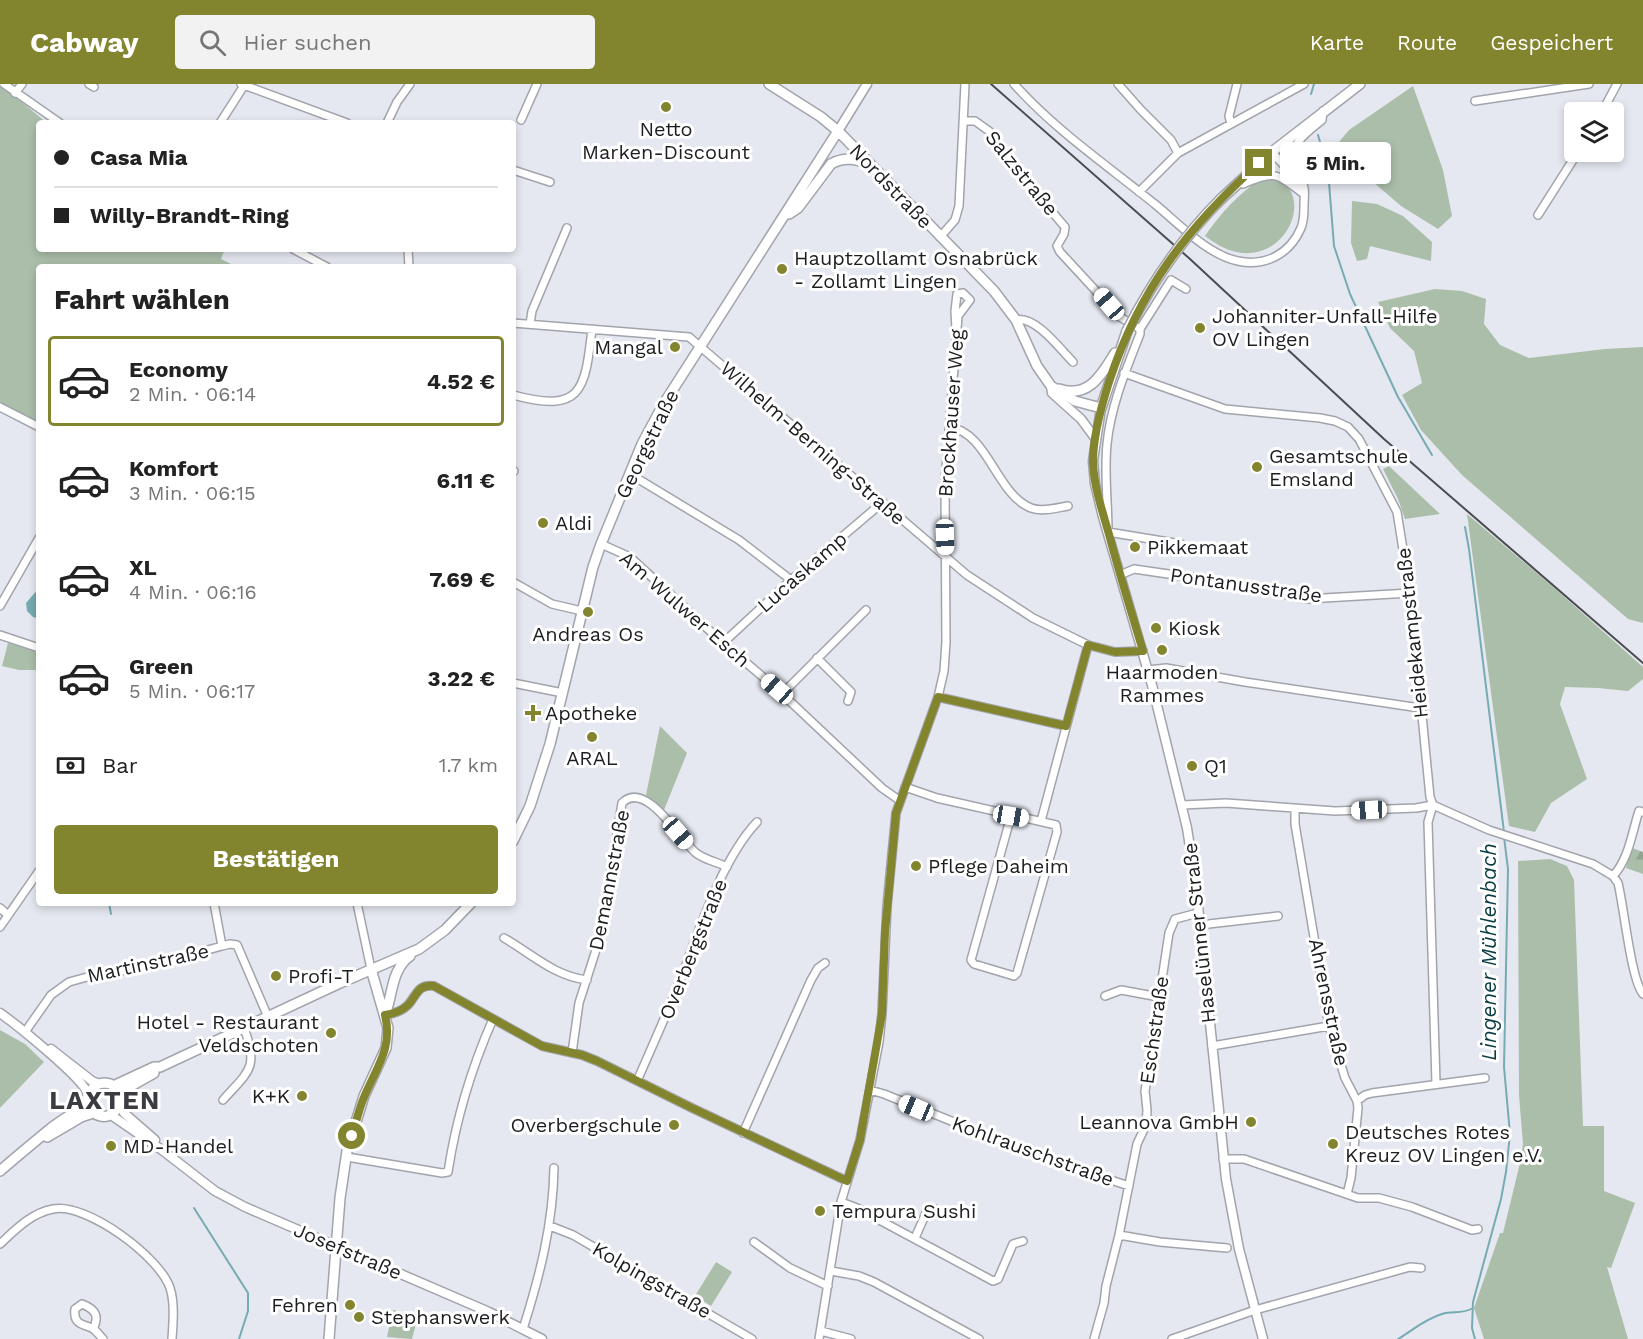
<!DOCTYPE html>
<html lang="de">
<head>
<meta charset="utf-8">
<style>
  body { margin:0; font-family:"Work Sans",sans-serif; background:#f2f2f2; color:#222; height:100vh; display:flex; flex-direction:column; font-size:22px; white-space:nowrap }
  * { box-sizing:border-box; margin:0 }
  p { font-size:20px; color:#767676 }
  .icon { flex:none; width:33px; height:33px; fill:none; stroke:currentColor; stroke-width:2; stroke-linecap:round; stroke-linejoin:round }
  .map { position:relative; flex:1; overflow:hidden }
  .details { position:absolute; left:36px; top:180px; width:480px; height:642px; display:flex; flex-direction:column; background:#fff; border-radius:6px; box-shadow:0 3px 9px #0003 }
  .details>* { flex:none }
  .top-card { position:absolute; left:36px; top:36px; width:480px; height:132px; border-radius:6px; box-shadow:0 3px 9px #0003; display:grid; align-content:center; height:132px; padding:0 18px; background:#fff }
  .tools { position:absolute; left:1564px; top:18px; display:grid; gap:12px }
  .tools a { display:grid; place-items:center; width:60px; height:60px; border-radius:6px; background:#fff; box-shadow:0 3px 9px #0003; font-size:30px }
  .end { position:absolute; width:27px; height:27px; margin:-14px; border:8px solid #82842e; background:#fff; box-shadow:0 0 0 3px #fff }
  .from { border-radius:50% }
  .bubble { position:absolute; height:42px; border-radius:6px; background:#fff; box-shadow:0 3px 9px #0003; font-size:20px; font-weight:700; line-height:42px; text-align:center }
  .car { position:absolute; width:18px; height:36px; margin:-18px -9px; border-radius:8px; box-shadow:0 0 4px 2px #0007; background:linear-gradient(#fff 24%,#345 0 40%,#fff 0 76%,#345 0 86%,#fff 0) }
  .top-card b { display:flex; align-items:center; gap:21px; height:57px; font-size:22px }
  .top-card b+b { border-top:2px solid #e0e0e0 }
  .top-card i { width:15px; height:15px; background:#222 }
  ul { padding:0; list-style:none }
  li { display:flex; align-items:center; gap:18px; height:90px; margin:0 12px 9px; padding:0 6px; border:3px solid transparent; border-radius:6px }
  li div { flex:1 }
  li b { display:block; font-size:22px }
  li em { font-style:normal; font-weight:700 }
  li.current { border-color:#82842e }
  li>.icon { width:54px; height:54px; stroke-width:1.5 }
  h2 { padding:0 18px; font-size:27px; line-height:72px }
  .pay { display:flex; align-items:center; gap:15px; height:66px; padding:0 18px; font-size:22px }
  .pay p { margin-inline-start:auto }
  .button { display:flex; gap:12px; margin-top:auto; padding:12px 18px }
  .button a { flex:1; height:69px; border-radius:6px; background:#82842e; color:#fff; font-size:24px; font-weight:700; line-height:69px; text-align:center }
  header { display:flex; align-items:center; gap:36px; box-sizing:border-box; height:84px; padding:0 30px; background:#82842e; color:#fff }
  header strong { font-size:28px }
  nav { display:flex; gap:33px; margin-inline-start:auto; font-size:21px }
  .search { width:420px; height:54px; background:#f2f2f2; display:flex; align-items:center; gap:15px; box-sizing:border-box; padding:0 21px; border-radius:6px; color:#767676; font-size:22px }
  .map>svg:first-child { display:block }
  .green { fill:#abbea9 }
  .forest { fill:url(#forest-firs) }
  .water { fill:#77abb2 }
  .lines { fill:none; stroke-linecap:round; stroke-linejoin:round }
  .stream { stroke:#77abb2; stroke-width:2 }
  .minor-casing { stroke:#a2a4ac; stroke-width:10 }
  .tertiary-casing { stroke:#a2a4ac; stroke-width:11 }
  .secondary-casing { stroke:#a2a4ac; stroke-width:12 }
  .minor { stroke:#fff; stroke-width:7 }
  .tertiary { stroke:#fff; stroke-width:8 }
  .secondary { stroke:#fff; stroke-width:9 }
  .rail { stroke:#4b4c50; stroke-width:2 }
  .secondary-bridge-casing { stroke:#a2a4ac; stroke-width:12; stroke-linecap:butt }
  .secondary-bridge { stroke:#fff; stroke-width:9 }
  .route { stroke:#82842e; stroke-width:8 }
  .poi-dot { fill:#82842e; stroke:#fff; stroke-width:2 }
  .labels { text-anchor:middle; stroke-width:6; stroke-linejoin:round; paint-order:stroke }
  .poi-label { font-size:20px; fill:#1c1d20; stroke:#fff; text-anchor:start }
  .street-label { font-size:20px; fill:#1c1d20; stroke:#fff }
  .water-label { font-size:21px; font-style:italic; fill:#093c42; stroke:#fff }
  .district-label { font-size:26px; font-weight:bold; letter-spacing:1.5px; fill:#3a3c42; stroke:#fff }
</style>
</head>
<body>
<header>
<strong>Cabway</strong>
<div class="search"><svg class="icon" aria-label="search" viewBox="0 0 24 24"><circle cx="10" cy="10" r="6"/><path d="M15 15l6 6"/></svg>Hier suchen</div>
<nav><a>Karte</a><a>Route</a><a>Gespeichert</a></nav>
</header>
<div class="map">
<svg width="1643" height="1255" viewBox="0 0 1643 1255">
  <defs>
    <pattern id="forest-firs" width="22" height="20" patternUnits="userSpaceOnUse" patternTransform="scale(1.5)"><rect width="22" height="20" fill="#abbea9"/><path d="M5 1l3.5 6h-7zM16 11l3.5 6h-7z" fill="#93a391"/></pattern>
  </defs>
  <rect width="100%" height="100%" fill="#e5e8f0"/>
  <path class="green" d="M 0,0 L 47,39 L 39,39 L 39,165 L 225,165 L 221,175 L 237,183 L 39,183 L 39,342 L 0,321 Z
    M 1413,2 L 1443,86 L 1452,132 L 1438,145 L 1401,122 L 1358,85 L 1339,75 L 1334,64 L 1349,46 Z
    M 1261,95 C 1267,95 1274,94 1279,96 C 1320,117 1273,206 1205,152 C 1220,130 1239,109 1261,95 Z
    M 1352,117 L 1377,120 L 1403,132 L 1432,158 L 1431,177 L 1370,162 L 1367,175 L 1357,177 L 1351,159 Z
    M 1435,205 L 1462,207 L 1486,215 L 1484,240 L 1500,261 L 1529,274 L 1605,265 L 1643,263 L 1643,539 L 1628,535 L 1462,391 L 1421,346 L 1402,311 L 1422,299 L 1414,267 L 1390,244 L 1378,218 Z
    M 1389,382 L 1440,430 L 1405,435 L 1398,415 L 1383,385 Z
    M 1467,430 L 1552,502 L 1643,583 L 1643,595 L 1628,607 L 1598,604 L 1565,603 L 1560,620 L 1587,695 L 1551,719 L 1535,748 L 1509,742 Z
    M 8,559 L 39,568 L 39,586 L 19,586 L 2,582 Z
    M 660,642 L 687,669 L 664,726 L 646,711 Z
    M 1550,775 L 1567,782 L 1574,796 L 1583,1042 L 1604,1042 L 1604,1107 L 1635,1119 L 1611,1184 L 1607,1183 L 1628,1255 L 1484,1255 L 1474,1224 L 1500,1149 L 1503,1149 L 1520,1079 L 1523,1060 L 1519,1011 L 1518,777 Z
    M 0,946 L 25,960 L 44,978 L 0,1024 Z
    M 716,1178 L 732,1188 L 711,1222 L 695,1212 Z
    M 393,1226 L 418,1232 L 412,1255 L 387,1253 Z"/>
  <path class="forest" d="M 1632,764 L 1643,768 L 1643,790 L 1626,784 Z"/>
  <path class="water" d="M 39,504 L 39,535 L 33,533 L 27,527 L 26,519 Z"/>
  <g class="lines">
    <path class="stream" d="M 1311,10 L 1314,0
      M 1318,51 L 1328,86 L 1334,162 L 1350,210 L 1398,313 L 1432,371
      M 1465,443 L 1469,465 L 1504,748
      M 109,819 L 111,830
      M 194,1124 L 248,1209 L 248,1227 L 239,1255
      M 1398,1255 C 1413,1246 1425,1235 1442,1230 C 1452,1227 1462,1230 1471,1225
      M 1475,1255 L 1472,1244 L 1473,1218 L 1501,1115 L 1506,1088 L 1510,1050 L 1504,983 L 1508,785 L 1504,753"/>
    <g class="minor-casing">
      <path id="minor" d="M 4,0 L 60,39
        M 89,0 L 94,3
        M 241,0 L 347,39
        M 1014,0 C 1055,46 1108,82 1156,121 C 1179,140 1208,171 1238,177 C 1265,183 1290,170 1301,144 C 1304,137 1304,129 1304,122 C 1304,116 1305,109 1304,104 C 1303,97 1298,90 1295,83 C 1286,62 1307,48 1322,36 L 1323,27
        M 1118,0 L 1141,26 L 1171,56 L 1178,69
        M 15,9 L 22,0
        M 1475,17 L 1589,0
        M 1602,28 L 1617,0
        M 521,36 L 537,0
        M 964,37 L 975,37 L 989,47 L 1013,82 L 1065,143 L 1064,150 L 1057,162 L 1060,168 L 1120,233 L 1140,245 L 1140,250 C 1126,286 1111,321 1107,360 C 1104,389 1108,418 1108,448 L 1181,460
        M 220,39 L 245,0
        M 387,39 L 397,18 L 410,0
        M 1231,40 L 1229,32 L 1237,0
        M 1272,68 L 1288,86 L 1301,105
        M 513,86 L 550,98
        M 1238,98 L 1243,100 C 1275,86 1276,89 1304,110
        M 1139,108 L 1178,69 L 1304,0
        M 1538,131 L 1578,68
        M 940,153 L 955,136 L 959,122 L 965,0
        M 293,165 L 327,183
        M 408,165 L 409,183
        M 1016,236 C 1035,231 1060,265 1073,278
        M 513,239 L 689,253 L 967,491 L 1033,534 L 1088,561 L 1115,568 L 1143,567
        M 530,240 L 532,227 L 567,144
        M 1140,245 L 1171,196 L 1186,205
        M 1124,289 L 1225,325 L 1320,334 L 1335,337 L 1348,343 L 1359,355 L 1397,428 L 1410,509 L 1430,713 L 1433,721 L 1428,738 L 1436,999
        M 513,311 C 583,330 585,305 592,245
        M 0,323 L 39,343
        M 949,343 C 988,348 996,410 1031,424 C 1042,428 1056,424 1068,422
        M 513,387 L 514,387
        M 630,390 L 739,456 L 791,496
        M 601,460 L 630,473 L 723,559 L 777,605 L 882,704 L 899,716
        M 1120,491 L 1134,485 L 1230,499 L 1307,515 L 1410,509
        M 513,498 L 552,520 L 582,527
        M 0,522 L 39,454
        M 0,551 L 39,564
        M 723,559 L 791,496 L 883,418
        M 817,574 L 851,608 L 848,617
        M 1148,586 L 1166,584 L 1245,598 L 1420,624
        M 513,599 L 563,609
        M 782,610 L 866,526
        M 938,613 L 1066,642
        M 905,703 L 937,714 L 1056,741 L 1057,748 L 1017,889 L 1014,892 L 974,880 L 971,876 L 1011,732
        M 1182,721 L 1226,719 L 1335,727 L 1416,724 L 1433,721 L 1489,746 L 1593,780 L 1613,792 L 1618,799 C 1624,823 1631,896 1643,910
        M 1295,725 L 1295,740 L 1329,942 L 1345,994 L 1357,1017 L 1358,1024 L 1351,1094 L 1347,1110
        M 1041,737 L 1088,561
        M 1613,792 C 1629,775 1632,748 1639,727 L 1643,728
        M 214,819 L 222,862 L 230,860 L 237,861 L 268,933
        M 357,819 L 371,885
        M 0,824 L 8,831
        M 1200,841 L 1278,832
        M 0,843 L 39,787
        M 504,854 C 532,870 554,892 587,896
        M 1105,912 L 1121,906 L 1159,913
        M 385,931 C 392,930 402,927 408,921 C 417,911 417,900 434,902 L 542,962 L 582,971 L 597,977 L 692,1024 L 847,1097
        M 25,948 L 51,911 L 69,898 L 98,890 L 142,884 L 222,862
        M 1212,962 L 1329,942
        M 572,969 L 579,919 L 595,869 L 606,818 L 622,719 C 646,695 680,756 696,769 C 705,776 717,778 727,783
        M 637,997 C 651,965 666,932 679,899 C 698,850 721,776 757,738
        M 870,1006 L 884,1010 L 1041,1073 L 1129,1102
        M 223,1016 C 249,987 259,984 244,944
        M 1357,1017 L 1365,1011 L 1372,1009 L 1485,994
        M 743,1049 L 811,896 L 818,884 L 825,879
        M 347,1073 L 442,1089 L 448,1088 C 456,1035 471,985 493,935
        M 1223,1075 L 1244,1075 L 1358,1114 L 1379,1114 L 1412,1123 L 1472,1146 L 1478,1145
        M 841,1118 L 857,1124 L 993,1197 L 998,1195 L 1013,1160 L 1023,1157
        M 550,1142 L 573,1151 L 752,1255
        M 1119,1151 L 1160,1158 L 1227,1164
        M 915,1154 L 926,1129 L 935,1125
        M 754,1158 L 790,1184 L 828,1202
        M 0,1160 C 15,1146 31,1129 53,1125 C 86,1118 160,1173 170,1204 C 175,1219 173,1240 172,1255
        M 831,1187 L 859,1192 L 874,1198 L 979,1255
        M 93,1245 C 100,1232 95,1225 82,1220 L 75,1225 C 73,1240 82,1240 92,1244 C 96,1246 100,1252 103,1255
        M 523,1245 C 540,1191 553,1140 554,1084
        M 821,1247 L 851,1255
        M 819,1255 L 841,1118 L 860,1056 L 879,958 L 882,929 L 887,822 L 896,729 L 938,613 L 944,587 L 946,558 L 945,398 L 958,232 L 970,216 L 963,209 L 957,210 L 955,227 L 956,245
        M 1094,1255 L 1104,1219 L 1106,1202 L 1119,1151 L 1137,1060 L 1146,1041 L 1147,1026 L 1145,1007 L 1169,849 L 1175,835 L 1198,829
        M 1172,1255 L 1255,1226 L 1410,1183 L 1421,1184"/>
    </g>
    <g class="tertiary-casing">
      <path id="tertiary" d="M 838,47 L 867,0
        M 1051,302 L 1052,309 L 1081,335 L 1095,354
        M 1101,324 L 1093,377 L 1095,400 L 1103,433 L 1152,601 L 1187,744 L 1196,802 L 1226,1095 L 1239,1165 L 1263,1255
        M 0,929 C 17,941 83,994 88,1010
        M 51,965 L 92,997 L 99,1000
        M 119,1021 L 124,1029 L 155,1056
        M 111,1031 L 162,1066 L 215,1107 L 245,1123 L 489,1228 L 542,1255"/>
    </g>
    <g class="secondary-casing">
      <path id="secondary" d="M 769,0 L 821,33 L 838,47 L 994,207 L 1016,236 L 1037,282 L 1051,302 L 1075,317 L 1101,324 L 1127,247
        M 1221,115 L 1272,68 L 1360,0
        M 789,130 L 798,124 L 831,80 C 843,73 858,74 869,82
        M 1059,305 C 1089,315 1102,290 1115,269
        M 513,757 L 530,722 L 550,660 L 593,483 L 601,460 L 642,360 L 663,321 L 838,47
        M 385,931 C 393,910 391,886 410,872
        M 113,1002 L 154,983 L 160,983 L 340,899 L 419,865 L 445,846 L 471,819
        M 119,1012 L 124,1006 L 154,989
        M 47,1053 L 81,1033 L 93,1029
        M 0,1087 C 16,1073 33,1059 50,1045 C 62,1035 81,1027 88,1012 C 91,1005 95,999 105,999 C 133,1001 117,1048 91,1027 L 87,1014
        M 329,1255 L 340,1114 L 347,1067 L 364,1012 L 386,964 L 388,944 L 371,885"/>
    </g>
    <use href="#minor" class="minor"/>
    <use href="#tertiary" class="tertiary"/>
    <use href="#secondary" class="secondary"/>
    <path class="rail" d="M 991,0 L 1190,175 L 1384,355 L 1643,579"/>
    <g class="secondary-bridge-casing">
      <path id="secondary-bridge" d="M 1127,247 C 1152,198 1182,154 1221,115"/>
    </g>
    <use href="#secondary-bridge" class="secondary-bridge"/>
  </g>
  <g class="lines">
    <path class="route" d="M 352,1052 C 356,1039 359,1024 365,1011 C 377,983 393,963 385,931 C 392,930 402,927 408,921 C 417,912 417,900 434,902 L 542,962 L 582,971 L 597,977 L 692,1024 L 847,1097 L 860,1056 L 882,930 L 885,848 L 896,729 L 938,613 L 1066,642 L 1088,561 L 1115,568 L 1143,567 C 1132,530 1120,492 1110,454 C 1103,428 1094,405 1093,378 C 1093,351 1101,323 1109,298 C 1139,206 1187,144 1259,79"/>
  </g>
  <g class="poi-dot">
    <circle cx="666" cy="23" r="6"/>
    <circle cx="782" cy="185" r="6"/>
    <circle cx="1200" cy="244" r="6"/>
    <circle cx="675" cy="263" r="6"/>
    <circle cx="1257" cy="383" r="6"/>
    <circle cx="543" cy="439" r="6"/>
    <circle cx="1135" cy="463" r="6"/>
    <circle cx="588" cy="528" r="6"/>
    <circle cx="1156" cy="544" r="6"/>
    <circle cx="1162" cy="566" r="6"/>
    <path d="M530 620h6v6h6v6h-6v6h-6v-6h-6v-6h6z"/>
    <circle cx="592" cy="653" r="6"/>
    <circle cx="1192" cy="682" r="6"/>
    <circle cx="916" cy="782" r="6"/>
    <circle cx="276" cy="892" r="6"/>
    <circle cx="331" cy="949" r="6"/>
    <circle cx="302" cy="1012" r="6"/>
    <circle cx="1251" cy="1038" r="6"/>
    <circle cx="674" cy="1041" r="6"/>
    <circle cx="1333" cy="1060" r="6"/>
    <circle cx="111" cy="1062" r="6"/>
    <circle cx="820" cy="1127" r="6"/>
    <circle cx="350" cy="1221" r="6"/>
    <circle cx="359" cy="1233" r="6"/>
  </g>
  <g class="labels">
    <g class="poi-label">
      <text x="666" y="52" text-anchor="middle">Netto<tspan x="666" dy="23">Marken-Discount</tspan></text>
      <text x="794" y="181">Hauptzollamt Osnabrück<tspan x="794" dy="23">- Zollamt Lingen</tspan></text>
      <text x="1212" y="239">Johanniter-Unfall-Hilfe<tspan x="1212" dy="23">OV Lingen</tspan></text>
      <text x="663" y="270" text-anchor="end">Mangal</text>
      <text x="1269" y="379">Gesamtschule<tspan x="1269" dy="23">Emsland</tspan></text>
      <text x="555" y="446">Aldi</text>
      <text x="1147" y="470">Pikkemaat</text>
      <text x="1168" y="551">Kiosk</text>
      <text x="588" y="557" text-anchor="middle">Andreas Os</text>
      <text x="1162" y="595" text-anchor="middle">Haarmoden<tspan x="1162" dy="23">Rammes</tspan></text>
      <text x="545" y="636">Apotheke</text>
      <text x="592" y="681" text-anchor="middle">ARAL</text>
      <text x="1204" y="689">Q1</text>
      <text x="928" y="789">Pflege Daheim</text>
      <text x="288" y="899">Profi-T</text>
      <text x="319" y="945" text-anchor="end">Hotel - Restaurant<tspan x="319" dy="23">Veldschoten</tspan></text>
      <text x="290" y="1019" text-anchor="end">K+K</text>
      <text x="1239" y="1045" text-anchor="end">Leannova GmbH</text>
      <text x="662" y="1048" text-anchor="end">Overbergschule</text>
      <text x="1345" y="1055">Deutsches Rotes<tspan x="1345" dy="23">Kreuz OV Lingen e.V.</tspan></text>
      <text x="123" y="1069">MD-Handel</text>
      <text x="832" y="1134">Tempura Sushi</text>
      <text x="338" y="1228" text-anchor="end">Fehren</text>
      <text x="371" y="1240">Stephanswerk</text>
    </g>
    <g class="street-label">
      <text transform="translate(1022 89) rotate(51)" y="7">Salzstraße</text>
      <text transform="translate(891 102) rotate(46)" y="7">Nordstraße</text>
      <text transform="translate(951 329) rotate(-86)" y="7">Brockhauser Weg</text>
      <text transform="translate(813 359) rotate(41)" y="7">Wilhelm-Berning-Straße</text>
      <text transform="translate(647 360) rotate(-64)" y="7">Georgstraße</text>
      <text transform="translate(802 488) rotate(-41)" y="7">Lucaskamp</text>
      <text transform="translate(1246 501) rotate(8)" y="7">Pontanusstraße</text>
      <text transform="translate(685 525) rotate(41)" y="7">Am Wulwer Esch</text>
      <text transform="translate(1412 549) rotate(-96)" y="7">Heidekampstraße</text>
      <text transform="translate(609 796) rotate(-79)" y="7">Demannstraße</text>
      <text transform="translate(1199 849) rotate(-96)" y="7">Haselünner Straße</text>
      <text transform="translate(693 865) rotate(-68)" y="7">Overbergstraße</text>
      <text transform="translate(148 879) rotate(-12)" y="7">Martinstraße</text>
      <text transform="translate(1329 918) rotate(78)" y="7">Ahrensstraße</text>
      <text transform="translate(1154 946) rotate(-82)" y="7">Eschstraße</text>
      <text transform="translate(1033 1067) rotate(20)" y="7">Kohlrauschstraße</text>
      <text transform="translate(348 1167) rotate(23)" y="7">Josefstraße</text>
      <text transform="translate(652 1196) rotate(30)" y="7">Kolpingstraße</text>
    </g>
    <g class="water-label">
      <text transform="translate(1489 868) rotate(-90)" y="7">Lingener Mühlenbach</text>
    </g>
    <g class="district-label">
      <text x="105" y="1025">LAXTEN</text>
    </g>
  </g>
</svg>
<div class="tools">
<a><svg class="icon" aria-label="layers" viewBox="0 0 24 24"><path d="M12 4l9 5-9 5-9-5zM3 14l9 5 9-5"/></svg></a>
</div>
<i class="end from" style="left:352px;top:1052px"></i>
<i class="end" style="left:1259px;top:79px"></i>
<div class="bubble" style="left:1280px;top:58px;width:111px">5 Min.</div>
<i class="car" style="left:1109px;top:220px;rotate:319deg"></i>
<i class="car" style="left:945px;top:453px;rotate:178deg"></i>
<i class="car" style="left:777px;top:605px;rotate:311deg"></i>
<i class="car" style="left:1369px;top:726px;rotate:267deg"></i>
<i class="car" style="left:1011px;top:732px;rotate:100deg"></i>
<i class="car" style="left:678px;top:749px;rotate:139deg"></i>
<i class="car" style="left:916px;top:1024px;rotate:293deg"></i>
<div class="top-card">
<b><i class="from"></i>Casa Mia</b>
<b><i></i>Willy-Brandt-Ring</b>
</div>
<section class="details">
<h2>Fahrt wählen</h2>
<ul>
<li class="current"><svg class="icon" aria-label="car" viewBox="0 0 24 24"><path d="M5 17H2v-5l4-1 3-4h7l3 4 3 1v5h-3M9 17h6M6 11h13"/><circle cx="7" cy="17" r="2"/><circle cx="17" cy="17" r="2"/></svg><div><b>Economy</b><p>2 Min. · 06:14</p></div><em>4.52 €</em></li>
<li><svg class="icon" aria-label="car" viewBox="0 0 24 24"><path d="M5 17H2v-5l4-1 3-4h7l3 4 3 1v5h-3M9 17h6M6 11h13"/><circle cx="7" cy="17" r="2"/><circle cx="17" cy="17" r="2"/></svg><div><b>Komfort</b><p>3 Min. · 06:15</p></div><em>6.11 €</em></li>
<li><svg class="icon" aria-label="car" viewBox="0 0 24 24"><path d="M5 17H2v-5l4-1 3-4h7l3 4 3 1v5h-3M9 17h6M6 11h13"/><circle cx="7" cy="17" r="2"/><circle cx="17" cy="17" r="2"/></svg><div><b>XL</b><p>4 Min. · 06:16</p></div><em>7.69 €</em></li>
<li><svg class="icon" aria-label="car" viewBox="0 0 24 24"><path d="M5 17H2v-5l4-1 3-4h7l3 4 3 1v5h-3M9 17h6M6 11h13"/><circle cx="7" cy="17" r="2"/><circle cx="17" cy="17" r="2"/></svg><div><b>Green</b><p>5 Min. · 06:17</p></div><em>3.22 €</em></li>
</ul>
<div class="pay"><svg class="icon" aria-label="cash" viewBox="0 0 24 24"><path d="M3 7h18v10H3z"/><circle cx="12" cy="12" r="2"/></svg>Bar<p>1.7 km</p></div>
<div class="button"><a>Bestätigen</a></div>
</section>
</div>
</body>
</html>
